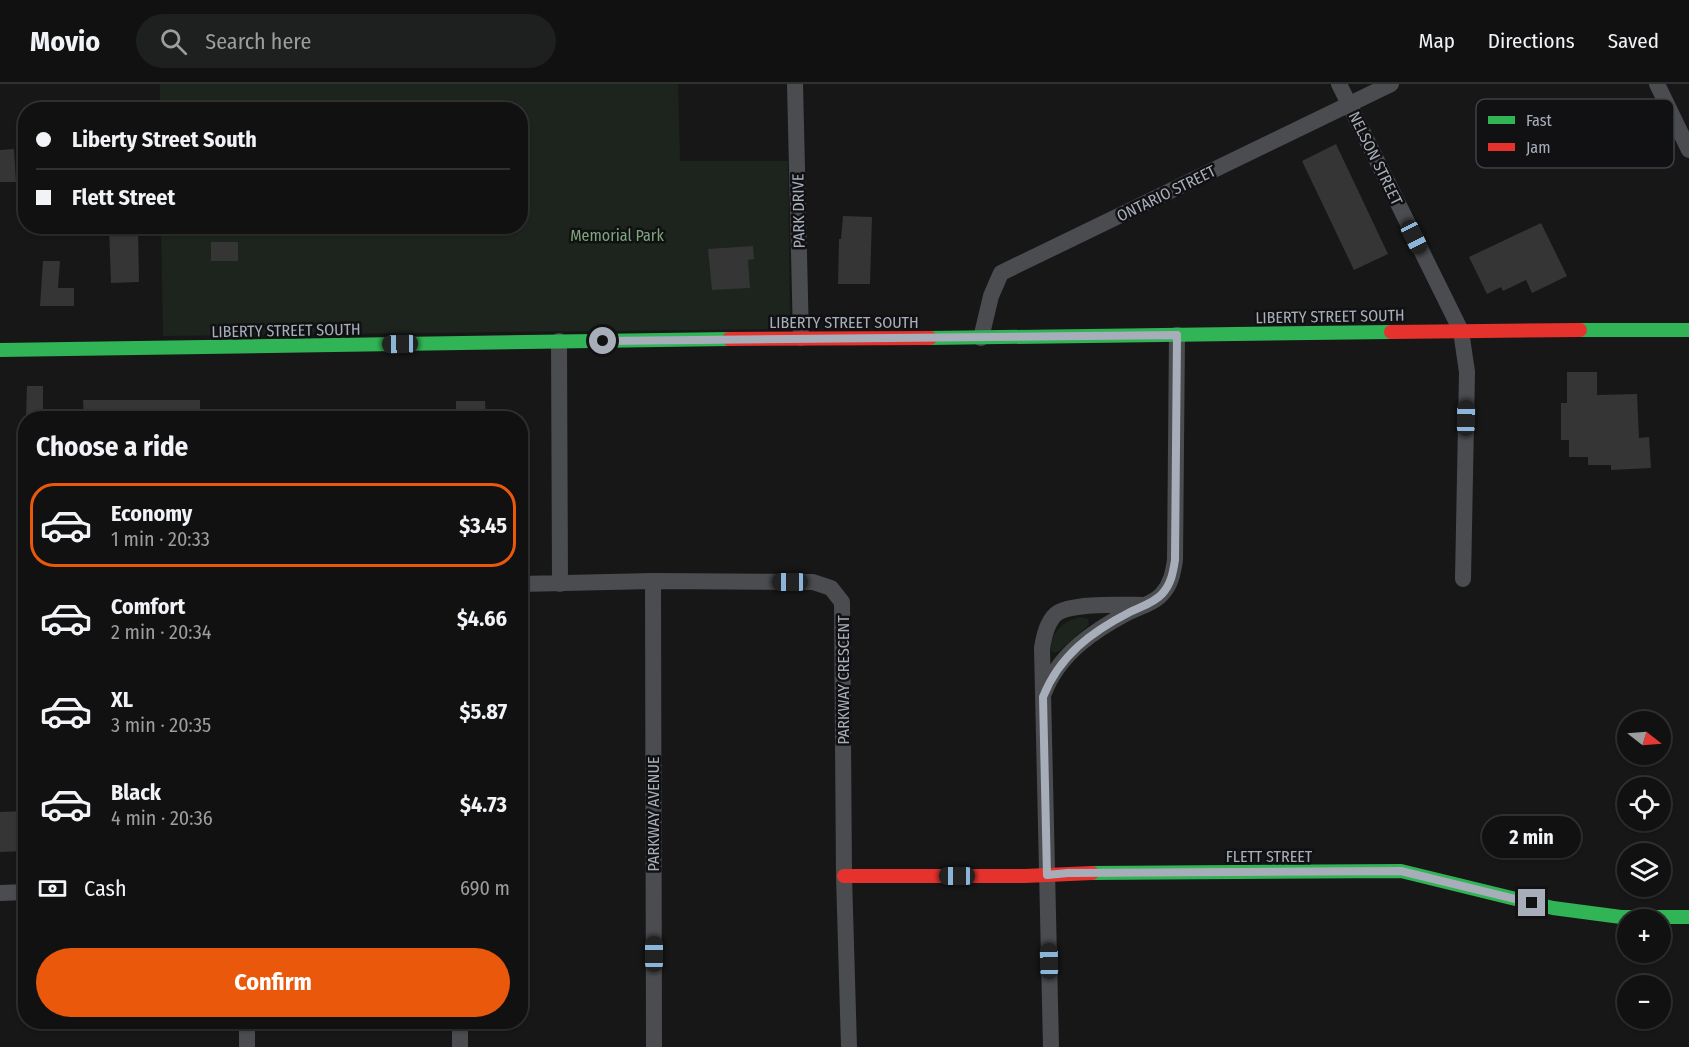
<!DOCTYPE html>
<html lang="en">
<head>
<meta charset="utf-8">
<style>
  body { margin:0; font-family:"Fira Sans Condensed",sans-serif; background:#1e1f1f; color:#f1f3f6; height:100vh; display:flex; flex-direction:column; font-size:22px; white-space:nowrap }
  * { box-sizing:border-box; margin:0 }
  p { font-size:20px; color:#9c9d9f }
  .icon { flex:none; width:33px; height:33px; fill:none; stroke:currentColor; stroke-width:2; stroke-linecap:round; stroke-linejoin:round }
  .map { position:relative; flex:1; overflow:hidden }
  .drawer { position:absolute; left:18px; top:327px; width:510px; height:618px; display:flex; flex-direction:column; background:#111; border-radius:24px; box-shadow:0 2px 4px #0004,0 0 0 2px #303131 }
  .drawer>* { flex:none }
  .hud { position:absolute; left:18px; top:18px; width:510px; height:132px; border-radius:24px; box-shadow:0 2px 4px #0004,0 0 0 2px #303131; display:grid; align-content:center; height:132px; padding:0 18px; background:#111 }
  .needle { width:39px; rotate:107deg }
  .fabs { position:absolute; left:1617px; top:627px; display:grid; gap:12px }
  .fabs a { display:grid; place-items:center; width:54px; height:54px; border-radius:50%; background:#111; box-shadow:0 2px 4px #0004,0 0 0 2px #303131; font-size:30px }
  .end { position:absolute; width:27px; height:27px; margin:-14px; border:8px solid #a7aeb9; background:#111; box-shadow:0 0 0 3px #111 }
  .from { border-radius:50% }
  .bubble { position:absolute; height:42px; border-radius:21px; background:#111; box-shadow:0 2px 4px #0004,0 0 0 2px #303131; font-size:20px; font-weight:700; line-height:42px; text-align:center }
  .car { position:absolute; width:18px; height:36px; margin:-18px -9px; border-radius:8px; box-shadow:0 0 4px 2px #0007; background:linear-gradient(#222 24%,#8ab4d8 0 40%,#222 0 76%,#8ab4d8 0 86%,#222 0) }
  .hud b { display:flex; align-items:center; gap:21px; height:57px; font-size:22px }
  .hud b+b { border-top:2px solid #303131 }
  .hud i { width:15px; height:15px; background:#f1f3f6 }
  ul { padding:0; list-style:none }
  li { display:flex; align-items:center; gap:18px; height:84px; margin:0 12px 9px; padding:0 6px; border:3px solid transparent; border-radius:24px }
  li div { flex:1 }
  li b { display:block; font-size:22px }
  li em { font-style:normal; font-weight:700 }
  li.selected { border-color:#ea580c }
  li>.icon { width:54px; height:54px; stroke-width:1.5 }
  h2 { padding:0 18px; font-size:27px; line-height:72px }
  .pay { display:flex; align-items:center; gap:15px; height:66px; padding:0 18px; font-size:22px }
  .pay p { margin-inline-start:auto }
  .cta { display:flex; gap:12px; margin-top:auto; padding:12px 18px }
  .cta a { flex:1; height:69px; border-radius:36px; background:#ea580c; color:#fff; font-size:24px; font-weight:700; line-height:69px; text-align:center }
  header { display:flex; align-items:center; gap:36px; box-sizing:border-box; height:84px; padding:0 30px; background:#111; border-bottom:2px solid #303131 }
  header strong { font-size:28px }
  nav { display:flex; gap:33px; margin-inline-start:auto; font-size:21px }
  .search { width:420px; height:54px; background:#1e1f1f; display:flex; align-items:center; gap:15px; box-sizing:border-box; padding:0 21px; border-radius:33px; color:#9c9d9f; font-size:22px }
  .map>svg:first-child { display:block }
  .green { fill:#1c241d }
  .building { fill:#353536 }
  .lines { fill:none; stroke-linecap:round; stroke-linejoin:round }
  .street { stroke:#4a4c50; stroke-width:16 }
  .fast { stroke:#30b455; stroke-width:14 }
  .jam { stroke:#e5322d; stroke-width:14 }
  .route { stroke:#a7aeb9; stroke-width:8 }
  .labels { text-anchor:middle; stroke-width:5; stroke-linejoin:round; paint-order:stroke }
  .street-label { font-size:16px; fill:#a7aeb9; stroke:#111113 }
  .park-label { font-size:16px; fill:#7ea57d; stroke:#111113 }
  .key { fill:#111113; stroke:#3e4045; stroke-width:1.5 }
  .key-label { font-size:16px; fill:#a7aeb9 }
</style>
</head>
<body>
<header>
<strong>Movio</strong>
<div class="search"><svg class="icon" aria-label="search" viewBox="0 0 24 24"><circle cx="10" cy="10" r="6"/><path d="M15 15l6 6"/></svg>Search here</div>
<nav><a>Map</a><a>Directions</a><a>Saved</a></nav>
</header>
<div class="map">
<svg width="1689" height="963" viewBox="0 0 1689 963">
  <rect width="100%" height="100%" fill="#171717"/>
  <path class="green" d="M 160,0 L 678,0 L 680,77 L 788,77 L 790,230 L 784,241 L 776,245 L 163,252 L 161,143 L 520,142 L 520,26 L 160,25 Z
    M 1080,533 L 1088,535 L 1089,541 L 1059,567 L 1054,569 L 1049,565 C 1053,547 1062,538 1080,533 Z"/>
  <path class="building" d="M 1336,60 L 1388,170 L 1354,186 L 1302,77 Z
    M 14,65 L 16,98 L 0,98 L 0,66 Z
    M 843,132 L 872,133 L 870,200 L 838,200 L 839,155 L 841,155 Z
    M 1541,139 L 1567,192 L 1532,209 L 1526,196 L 1503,207 L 1501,203 L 1487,210 L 1469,173 Z
    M 109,142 L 138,142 L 139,198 L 111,199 Z
    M 211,158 L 238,158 L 238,177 L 211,177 Z
    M 753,162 L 754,175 L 748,176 L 750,204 L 712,206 L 708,165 Z
    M 43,177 L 60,177 L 58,204 L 74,204 L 74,222 L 40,222 Z
    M 1567,288 L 1597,288 L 1597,311 L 1637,310 L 1639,354 L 1649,353 L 1651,384 L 1611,386 L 1611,381 L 1588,381 L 1588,373 L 1569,373 L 1569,356 L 1561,356 L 1561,319 L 1567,319 Z
    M 27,302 L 43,302 L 43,334 L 26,334 Z
    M 83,316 L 200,316 L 200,334 L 84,334 Z
    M 456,317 L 485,317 L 486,334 L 456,334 Z
    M 26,727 L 26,767 L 0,768 L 0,728 Z"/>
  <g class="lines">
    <path class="street" d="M 795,0 L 801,254
      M 1339,0 L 1461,247 L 1467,288 L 1463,495
      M 1657,0 L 1689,66
      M 981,254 L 991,212 L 1001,189 L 1391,0
      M 559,257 L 560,500
      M 653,497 L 654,963
      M 520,500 L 653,497 L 813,498 L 831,504 L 842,518 L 844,792 L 849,963
      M 1044,609 C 1059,570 1093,547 1129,528 C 1140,523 1154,519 1162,510 C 1171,500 1173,489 1175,476 L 1177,251
      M 0,809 L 26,808
      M 460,938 L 460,963
      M 247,963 L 247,938
      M 1051,963 L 1042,564 C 1044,552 1047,538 1056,530 C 1071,518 1124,521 1144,521"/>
    <path class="fast" d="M 1580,246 L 1689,246
      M 930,254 L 1391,248
      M 0,266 L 729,255
      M 1092,789 L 1401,787 L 1553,824 L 1621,833 L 1689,833"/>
    <path class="jam" d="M 1391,248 L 1580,246
      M 729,255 L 930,254
      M 844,792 L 1025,792 L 1092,789"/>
  </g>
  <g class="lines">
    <path class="route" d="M 603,257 L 1177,251 L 1175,476 C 1173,489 1171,500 1162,510 C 1154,519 1140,523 1130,528 C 1091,548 1059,572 1043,613 L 1047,791 L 1068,789 L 1401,787 L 1532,819"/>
  </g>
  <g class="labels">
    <g class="street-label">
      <text transform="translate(1376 74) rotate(64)" y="6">NELSON STREET</text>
      <text transform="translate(1166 109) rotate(-26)" y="6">ONTARIO STREET</text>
      <text transform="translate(798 127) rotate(-91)" y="6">PARK DRIVE</text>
      <text transform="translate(1330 232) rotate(-1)" y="6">LIBERTY STREET SOUTH</text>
      <text x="844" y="244">LIBERTY STREET SOUTH</text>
      <text transform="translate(286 246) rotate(-1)" y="6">LIBERTY STREET SOUTH</text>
      <text transform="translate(843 596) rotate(-90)" y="6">PARKWAY CRESCENT</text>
      <text transform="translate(653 730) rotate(-90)" y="6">PARKWAY AVENUE</text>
      <text x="1269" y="778">FLETT STREET</text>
    </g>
    <g class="park-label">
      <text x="617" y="157">Memorial Park</text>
    </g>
  </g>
  <rect x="1476" y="15" width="198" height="69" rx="9" class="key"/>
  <rect x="1488" y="32" width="27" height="8" fill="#30b455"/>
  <rect x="1488" y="59" width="27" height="8" fill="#e5322d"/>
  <g class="key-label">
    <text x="1526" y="42">Fast</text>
    <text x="1526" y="69">Jam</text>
  </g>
</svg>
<div class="fabs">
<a><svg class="needle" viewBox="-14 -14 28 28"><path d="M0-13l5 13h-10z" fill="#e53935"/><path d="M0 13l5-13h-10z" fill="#9c9d9f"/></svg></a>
<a><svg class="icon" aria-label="locate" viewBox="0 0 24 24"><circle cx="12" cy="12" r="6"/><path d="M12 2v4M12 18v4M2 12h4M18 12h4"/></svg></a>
<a><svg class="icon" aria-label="layers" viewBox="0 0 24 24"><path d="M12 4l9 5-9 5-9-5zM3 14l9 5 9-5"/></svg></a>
<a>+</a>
<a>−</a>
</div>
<i class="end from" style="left:603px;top:257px"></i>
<i class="end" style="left:1532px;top:819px"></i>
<div class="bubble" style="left:1482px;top:732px;width:99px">2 min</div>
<i class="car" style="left:1414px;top:153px;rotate:154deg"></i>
<i class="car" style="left:400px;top:260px;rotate:269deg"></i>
<i class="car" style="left:1466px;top:334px;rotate:1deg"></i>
<i class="car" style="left:790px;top:498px;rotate:270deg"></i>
<i class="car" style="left:957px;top:792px;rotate:270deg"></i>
<i class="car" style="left:654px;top:870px;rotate:0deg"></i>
<i class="car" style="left:1049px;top:877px;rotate:359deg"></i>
<div class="hud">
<b><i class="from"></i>Liberty Street South</b>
<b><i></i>Flett Street</b>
</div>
<section class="drawer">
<h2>Choose a ride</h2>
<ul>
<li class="selected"><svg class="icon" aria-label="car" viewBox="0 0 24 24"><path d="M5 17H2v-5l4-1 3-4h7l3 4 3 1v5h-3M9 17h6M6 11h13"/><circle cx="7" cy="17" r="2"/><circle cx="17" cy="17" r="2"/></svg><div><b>Economy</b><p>1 min · 20:33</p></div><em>$3.45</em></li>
<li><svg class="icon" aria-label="car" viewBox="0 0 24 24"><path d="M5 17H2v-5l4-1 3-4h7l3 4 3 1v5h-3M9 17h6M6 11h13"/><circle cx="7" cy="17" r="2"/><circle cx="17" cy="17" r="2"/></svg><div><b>Comfort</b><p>2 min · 20:34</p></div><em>$4.66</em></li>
<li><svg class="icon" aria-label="car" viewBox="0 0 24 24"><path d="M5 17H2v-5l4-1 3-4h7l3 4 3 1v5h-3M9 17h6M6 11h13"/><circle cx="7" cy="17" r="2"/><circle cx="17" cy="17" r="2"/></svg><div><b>XL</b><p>3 min · 20:35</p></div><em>$5.87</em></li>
<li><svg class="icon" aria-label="car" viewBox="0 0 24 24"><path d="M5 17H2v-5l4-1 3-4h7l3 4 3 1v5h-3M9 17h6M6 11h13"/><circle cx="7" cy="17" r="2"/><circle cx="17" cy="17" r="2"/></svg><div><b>Black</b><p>4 min · 20:36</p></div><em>$4.73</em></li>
</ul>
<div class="pay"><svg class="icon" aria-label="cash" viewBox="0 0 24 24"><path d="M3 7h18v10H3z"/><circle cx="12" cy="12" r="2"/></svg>Cash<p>690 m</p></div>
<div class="cta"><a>Confirm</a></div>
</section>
</div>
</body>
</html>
